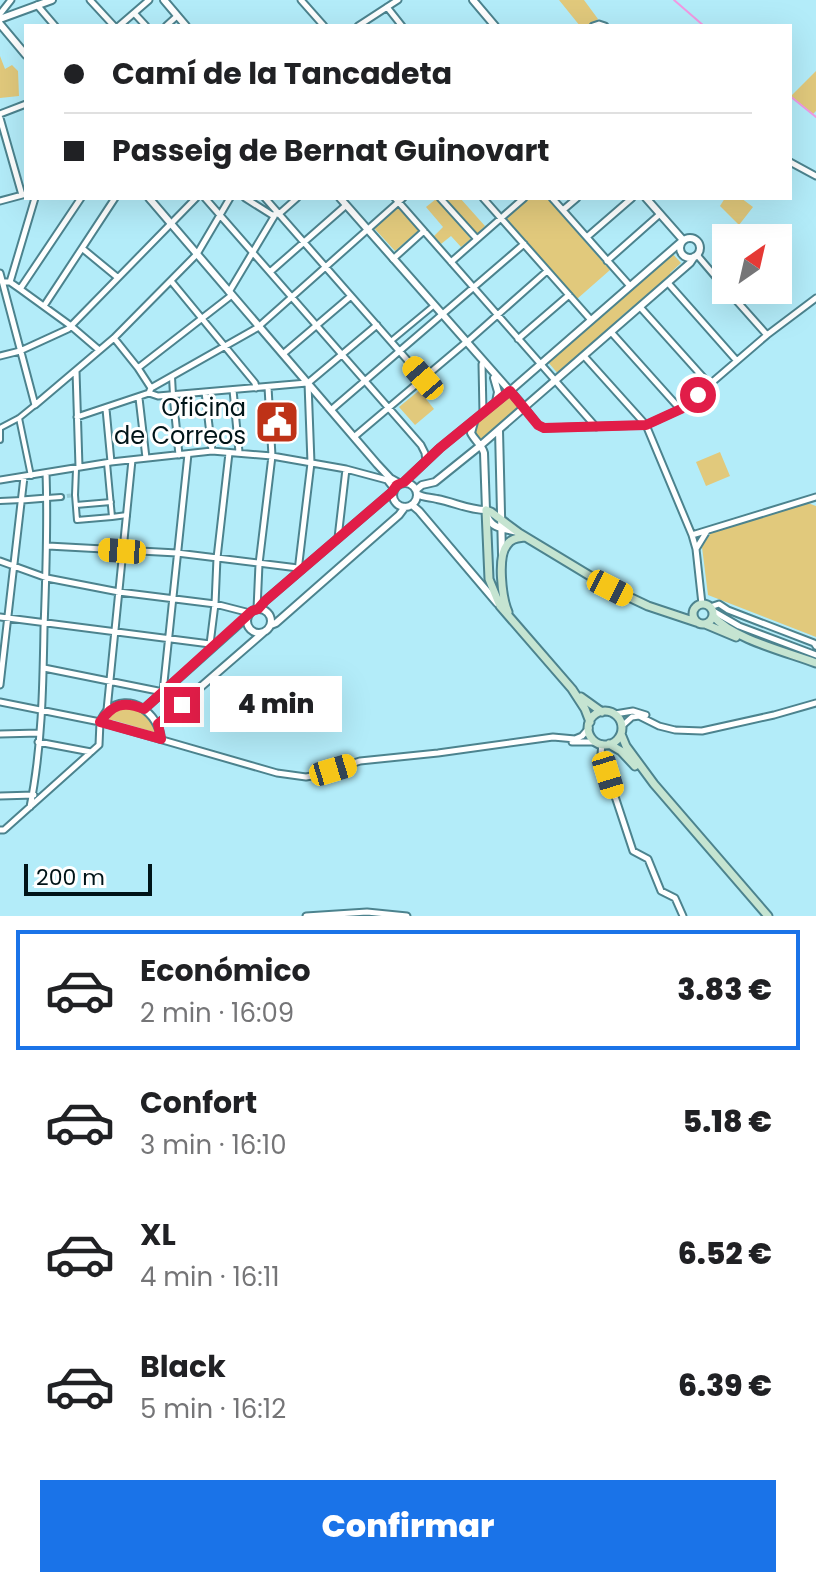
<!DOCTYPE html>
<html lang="es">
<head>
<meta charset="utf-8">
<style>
  body { margin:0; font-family:Poppins,sans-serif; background:#f2f2f2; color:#202124; height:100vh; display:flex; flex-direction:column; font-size:30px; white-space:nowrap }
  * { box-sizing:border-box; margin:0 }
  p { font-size:26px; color:#757577 }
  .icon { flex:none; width:44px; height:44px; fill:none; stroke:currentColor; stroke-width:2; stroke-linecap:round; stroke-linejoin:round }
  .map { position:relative; height:916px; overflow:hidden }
  .panel { display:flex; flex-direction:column; background:#fff; flex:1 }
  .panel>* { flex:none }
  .guide { position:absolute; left:24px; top:24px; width:768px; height:176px; border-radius:0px; box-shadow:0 8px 32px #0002; display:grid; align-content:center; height:176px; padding:0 40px; background:#fff }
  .needle { width:52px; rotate:34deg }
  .controls { position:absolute; left:712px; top:224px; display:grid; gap:16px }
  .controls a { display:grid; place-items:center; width:80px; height:80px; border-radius:0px; background:#fff; box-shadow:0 8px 32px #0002; font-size:40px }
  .scale { position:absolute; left:24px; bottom:20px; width:128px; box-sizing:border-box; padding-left:8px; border:4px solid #001418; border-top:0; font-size:22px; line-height:28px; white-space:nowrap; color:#001418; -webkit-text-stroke:6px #fff; paint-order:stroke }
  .end { position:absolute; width:36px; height:36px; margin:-18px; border:10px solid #e11d48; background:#fff; box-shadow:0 0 0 4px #fff }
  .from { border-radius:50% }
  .bubble { position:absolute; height:56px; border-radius:0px; background:#fff; box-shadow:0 8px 32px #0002; font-size:26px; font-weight:800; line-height:56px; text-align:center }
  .car { position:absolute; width:24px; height:48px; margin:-24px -12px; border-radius:10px; box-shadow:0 0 6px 2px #0007; background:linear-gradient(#f5c518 24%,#345 0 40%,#f5c518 0 76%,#345 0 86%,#f5c518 0) }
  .guide b { display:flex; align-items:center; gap:28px; height:76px; font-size:30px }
  .guide b+b { border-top:2px solid #e0e0e0 }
  .guide i { width:20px; height:20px; background:#202124 }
  ul { padding:14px 0 0; list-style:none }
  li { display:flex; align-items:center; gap:24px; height:120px; margin:0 16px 12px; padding:0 24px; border:4px solid transparent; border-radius:0px }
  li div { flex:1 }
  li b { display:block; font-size:30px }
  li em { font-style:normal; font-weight:800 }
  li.current { border-color:#1a73e8 }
  li>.icon { width:72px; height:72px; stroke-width:1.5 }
  .button { display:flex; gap:16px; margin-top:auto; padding:16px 40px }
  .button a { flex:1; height:92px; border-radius:0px; background:#1a73e8; color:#fff; font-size:32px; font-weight:800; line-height:92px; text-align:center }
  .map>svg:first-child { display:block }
  .green { fill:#e1c97c }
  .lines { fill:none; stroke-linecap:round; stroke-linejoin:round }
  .stream { stroke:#f199e3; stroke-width:2 }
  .pedestrian-tunnel { stroke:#98ccd7; stroke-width:4; stroke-dasharray:4 2; stroke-linecap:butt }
  .pedestrian-casing { stroke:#4c838e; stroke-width:8 }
  .minor-casing { stroke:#4c838e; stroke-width:9 }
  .tertiary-casing { stroke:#4c838e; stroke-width:10 }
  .secondary-casing { stroke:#4c838e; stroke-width:11 }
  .pedestrian { stroke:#fff; stroke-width:4 }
  .minor { stroke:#fff; stroke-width:5 }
  .tertiary { stroke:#fff; stroke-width:6 }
  .secondary { stroke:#c5e4d1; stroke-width:7 }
  .route { stroke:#e11d48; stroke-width:10 }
  .labels { text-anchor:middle; stroke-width:6; stroke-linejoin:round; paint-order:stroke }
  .poi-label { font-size:24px; fill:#001418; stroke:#fff; text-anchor:end }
</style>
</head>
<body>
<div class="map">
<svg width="816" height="916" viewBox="0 0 816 916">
  <rect width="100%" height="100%" fill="#b3ecf9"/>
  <path class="green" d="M 559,0 L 584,0 L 598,19 L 590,26 L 580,26 Z
    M 0,56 L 5,69 L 12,65 L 18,71 L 19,96 L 0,98 Z
    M 816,71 L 816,111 L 813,114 L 791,96 Z
    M 445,198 L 460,198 L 485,226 L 477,234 Z
    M 529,198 L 547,198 L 610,270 L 577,299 L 506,218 Z
    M 725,198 L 741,198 L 753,207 L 739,225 L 720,206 Z
    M 436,199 L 471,239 L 461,247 L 451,236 L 441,244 L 434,236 L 443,227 L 426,207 Z
    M 398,208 L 419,230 L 395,251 L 374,228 Z
    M 671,252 L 681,263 L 670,273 L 672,276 L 635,309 L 632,307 L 617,320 L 619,323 L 560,376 L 547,361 Z
    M 427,384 L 434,392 L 426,399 L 434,409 L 415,425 L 399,407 Z
    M 506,397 L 511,398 L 517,404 L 517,413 L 484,440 L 479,440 L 474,435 L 474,427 L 476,423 Z
    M 720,452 L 730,476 L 706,486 L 696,462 Z
    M 805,502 L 816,506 L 816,637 L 708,595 L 702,547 L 712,531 Z
    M 128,708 C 143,709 153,718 157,733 L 113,720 L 109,721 L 110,716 L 118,710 Z"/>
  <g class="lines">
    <path class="stream" d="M 674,0 L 704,26
      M 790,96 L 816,117"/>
    <path class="pedestrian-tunnel" d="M 61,497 L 74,495"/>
    <g class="pedestrian-casing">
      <path id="pedestrian" d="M 391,341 L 432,307
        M 172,377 L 173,395
        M 19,418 L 31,476
        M 0,428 L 19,418 L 35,405
        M 0,440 L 0,428
        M 107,463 L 112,517 L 127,515
        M 76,469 L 75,495 L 77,520 L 112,517
        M 47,498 L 61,497
        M 0,501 L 22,500
        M 76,505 L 111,502"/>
    </g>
    <g class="minor-casing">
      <path id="minor" d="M 90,0 L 114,26
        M 301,0 L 324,26
        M 37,5 L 55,26
        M 387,7 L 402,26
        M 134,13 L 146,26
        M 0,14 L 11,0
        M 119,26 L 149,0
        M 166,26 L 177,16
        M 358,26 L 398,0
        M 593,26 L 599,24 L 605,26
        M 0,114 L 26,104
        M 0,118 L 22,195
        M 790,162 L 816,176
        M 205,198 L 421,445 L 425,453 L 426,461
        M 245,198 L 272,215 L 278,214
        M 265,198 L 423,378
        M 395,198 L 596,427
        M 440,198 L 477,239
        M 483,198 L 591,320
        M 552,198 L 630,286
        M 0,201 L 26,194
        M 563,210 L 577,198
        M 279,214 L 297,198
        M 587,237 L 632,198
        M 83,249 L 117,277
        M 697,255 L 726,289
        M 393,259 L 424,231
        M 607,261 L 660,214
        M 451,262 L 524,198
        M 270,272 L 344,207
        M 0,273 L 35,405 L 114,338 L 197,254 L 230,198
        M 171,281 L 255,383 L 256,388
        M 3,282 L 10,282 L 20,289 L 71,326 L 99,350
        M 10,282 L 35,198
        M 668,283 L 737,361
        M 20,289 L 81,198
        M 727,290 L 767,335
        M 229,292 L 275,215
        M 44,306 L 115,198
        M 640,307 L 710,385
        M 611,332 L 680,409
        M 114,338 L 138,368 L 151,388
        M 518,339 L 569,295
        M 467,342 L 547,271
        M 283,354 L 351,296
        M 0,356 L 20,351 L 68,329 L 196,198
        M 584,356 L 646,425 L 692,535 L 696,549 L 702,604
        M 482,364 L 483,413
        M 138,368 L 232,295
        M 76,371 L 79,467
        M 308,383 L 377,325
        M 233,390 L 239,452
        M 205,392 L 212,451
        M 149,393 L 158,396 L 307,383
        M 173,395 L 179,455
        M 139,398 L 146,458
        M 525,408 L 538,425 L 544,428 L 646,425 L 681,409 L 767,335 L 816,298
        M 106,409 L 111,462
        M 331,410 L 524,244
        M 77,417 L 149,393 L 151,388 L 257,328 L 403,198
        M 354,437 L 464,344
        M 0,480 L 111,462 L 212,451 L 272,456 L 346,469 L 387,480 L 394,489
        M 22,500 L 47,498
        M 692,535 L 816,497
        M 338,538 L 346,469
        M 48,546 L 177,553 L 298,568
        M 696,549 L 707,531
        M 0,561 L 47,578 L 119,592 L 215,604 L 250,613
        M 298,571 L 311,463 L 308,383
        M 710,607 L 719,604 L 728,610 L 814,643 L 816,646
        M 257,609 L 259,564 L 272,456 L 268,387
        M 713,611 L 739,626 L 816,655
        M 0,617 L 210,644
        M 210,644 L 215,604 L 217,558 L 229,453
        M 44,668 L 163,692 L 188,454
        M 0,685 L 24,477
        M 0,702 L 100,722 L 277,773 L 306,777 L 317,775 L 360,761 L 438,753 L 553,737 L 575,739 L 582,736 L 589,728
        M 107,710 L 132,460
        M 615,714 L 633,711 L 646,715
        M 622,726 L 632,717 L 639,716 L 659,726 L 675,730 L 702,731 L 774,715 L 816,703
        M 0,734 L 39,733
        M 38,742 L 91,752
        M 572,742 L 596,742
        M 602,744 L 601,754 L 633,851 L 648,859 L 661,891 L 675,898 L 683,916
        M 0,796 L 34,795
        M 30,807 C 42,748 43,687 44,628 C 46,576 48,525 46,473
        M 0,830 L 4,830 L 99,745 L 100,722
        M 306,916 L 367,912 L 407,916"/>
    </g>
    <g class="tertiary-casing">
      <path id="tertiary" d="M 164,0 L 186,26
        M 473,0 L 495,26
        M 0,19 L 52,0
        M 0,24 L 26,55
        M 149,198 L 377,464 L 390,478 L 399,483
        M 340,198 L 525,408
        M 646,198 L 683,240
        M680 248a10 10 0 1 1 20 0a10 10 0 1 1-20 0Z
        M 494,378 L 498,392 L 496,402
        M 499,430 L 502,554
        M 404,482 L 440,448 L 511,390 L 681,242
        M393 495a12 12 0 1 1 24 0a12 12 0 1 1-24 0Z
        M 416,490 L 422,485 L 435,482 L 481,445 L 690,263 L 694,257
        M 417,494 C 424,498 429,497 437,499 C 454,502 468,510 486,510 L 484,453 C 482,445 475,441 471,433 L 474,422
        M 412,505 L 419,511 L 497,603
        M 487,516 C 493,530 504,528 517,532
        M247 621a12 12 0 1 1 24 0a12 12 0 1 1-24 0Z
        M 258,609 L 265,601 L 392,492
        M 271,625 L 276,623 L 399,515 L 405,507
        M 144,709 L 248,616
        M 100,722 C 102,719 104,714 107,711 C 129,691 159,713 161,739
        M 158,724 L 264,632"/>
    </g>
    <g class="secondary-casing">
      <path id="secondary" d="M 486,510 L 489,579 L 500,606 L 572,689 L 585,709 L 590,722
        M 486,510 L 491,512 L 519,533 L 610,588 L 648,606 L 696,622
        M693 614a10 10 0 1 1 20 0a10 10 0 1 1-20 0Z
        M 508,612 C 502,598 497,557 507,545 C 511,538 518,538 525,537
        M 713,616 C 733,639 787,652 816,663
        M 705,624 L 736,637
        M 581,697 L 602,712
        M588 728a17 17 0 1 1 34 0a17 17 0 1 1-34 0Z
        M 621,734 L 626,746 L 654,784 L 768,916
        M 609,744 L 621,751 L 635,766"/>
    </g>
    <use href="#pedestrian" class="pedestrian"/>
    <use href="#minor" class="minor"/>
    <use href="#tertiary" class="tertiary"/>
    <use href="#secondary" class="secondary"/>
  </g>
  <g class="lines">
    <path class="route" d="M 182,705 L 158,724 L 161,739 L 100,722 C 112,705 123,700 144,709 L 252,611 L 258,609 L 265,601 L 392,492 L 397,485 L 404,482 L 440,448 L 510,391 L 538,425 L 544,428 L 646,425 L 681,409 L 698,395"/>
  </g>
  <defs>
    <g id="civic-square" transform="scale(2.3)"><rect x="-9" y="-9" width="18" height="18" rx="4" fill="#be3217" stroke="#fff"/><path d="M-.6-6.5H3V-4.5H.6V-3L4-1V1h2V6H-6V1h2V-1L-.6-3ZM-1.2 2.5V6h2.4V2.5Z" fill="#fff"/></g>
  </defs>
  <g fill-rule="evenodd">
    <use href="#civic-square" x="277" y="422"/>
  </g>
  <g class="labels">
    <g class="poi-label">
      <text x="246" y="416">Oficina<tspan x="246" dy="28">de Correos</tspan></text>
    </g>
  </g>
</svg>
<div class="controls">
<a><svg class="needle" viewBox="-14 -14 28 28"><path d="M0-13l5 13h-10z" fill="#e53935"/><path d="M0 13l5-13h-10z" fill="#757577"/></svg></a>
</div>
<div class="scale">200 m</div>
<i class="end from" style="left:698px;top:395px"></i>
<i class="end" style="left:182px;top:705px"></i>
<div class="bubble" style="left:210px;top:676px;width:132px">4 min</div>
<i class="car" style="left:423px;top:378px;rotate:319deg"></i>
<i class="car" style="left:122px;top:551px;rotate:274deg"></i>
<i class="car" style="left:610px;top:588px;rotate:117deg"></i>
<i class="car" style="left:333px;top:770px;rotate:73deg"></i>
<i class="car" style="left:608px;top:775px;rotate:163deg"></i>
<div class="guide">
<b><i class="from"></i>Camí de la Tancadeta</b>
<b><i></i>Passeig de Bernat Guinovart</b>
</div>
</div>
<section class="panel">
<ul>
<li class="current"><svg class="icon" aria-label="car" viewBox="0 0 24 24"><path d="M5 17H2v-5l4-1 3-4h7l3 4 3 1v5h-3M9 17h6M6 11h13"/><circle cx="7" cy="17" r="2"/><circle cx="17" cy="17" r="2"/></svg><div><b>Económico</b><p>2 min · 16:09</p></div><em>3.83 €</em></li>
<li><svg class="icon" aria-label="car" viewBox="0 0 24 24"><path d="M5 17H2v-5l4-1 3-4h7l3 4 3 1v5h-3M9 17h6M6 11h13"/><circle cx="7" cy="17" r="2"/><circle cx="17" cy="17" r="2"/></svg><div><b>Confort</b><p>3 min · 16:10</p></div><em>5.18 €</em></li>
<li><svg class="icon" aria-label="car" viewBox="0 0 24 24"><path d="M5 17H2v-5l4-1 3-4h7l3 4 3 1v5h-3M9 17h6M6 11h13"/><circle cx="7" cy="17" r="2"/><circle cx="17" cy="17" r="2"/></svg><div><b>XL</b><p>4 min · 16:11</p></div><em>6.52 €</em></li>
<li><svg class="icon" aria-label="car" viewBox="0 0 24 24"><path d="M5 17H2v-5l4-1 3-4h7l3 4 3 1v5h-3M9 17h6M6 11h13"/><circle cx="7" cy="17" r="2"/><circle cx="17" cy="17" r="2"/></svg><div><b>Black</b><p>5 min · 16:12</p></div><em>6.39 €</em></li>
</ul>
<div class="button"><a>Confirmar</a></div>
</section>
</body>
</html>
